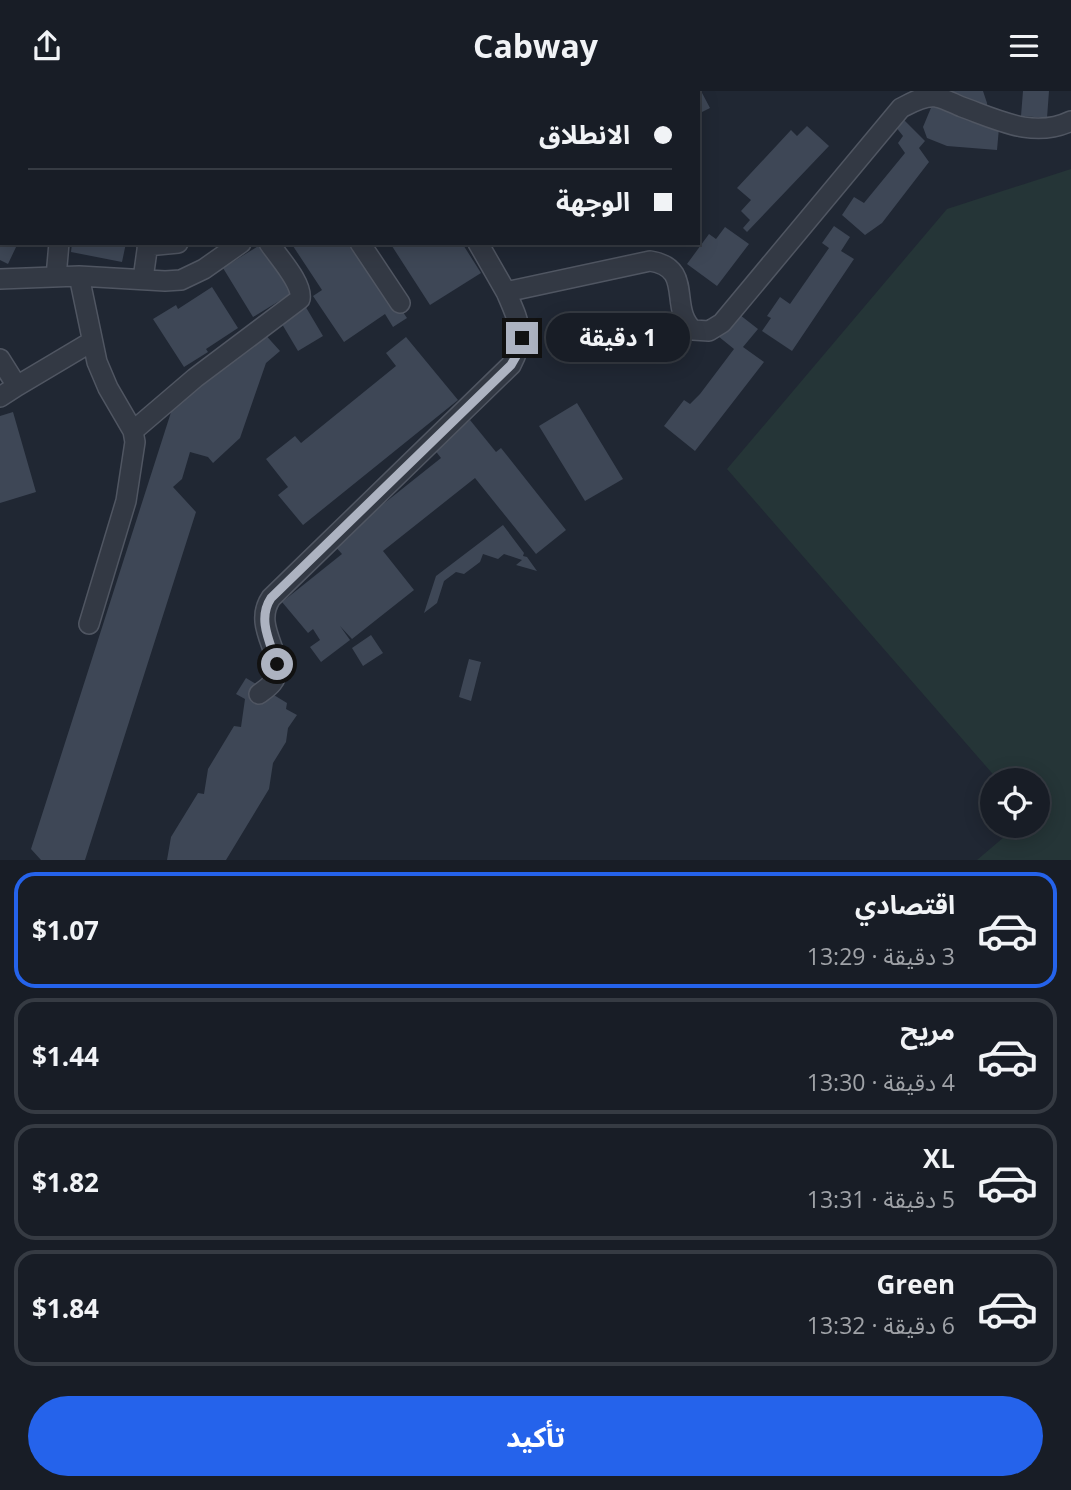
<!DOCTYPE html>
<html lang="ar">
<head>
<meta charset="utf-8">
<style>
  body { margin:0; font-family:"Open Sans","Noto Sans Arabic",sans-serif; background:#21262e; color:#f1f3f6; direction:rtl; height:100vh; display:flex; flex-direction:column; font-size:26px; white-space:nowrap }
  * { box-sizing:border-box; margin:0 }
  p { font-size:23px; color:#9fa2a7 }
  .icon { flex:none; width:38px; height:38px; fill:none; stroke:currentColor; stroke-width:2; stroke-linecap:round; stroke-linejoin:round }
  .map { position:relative; height:769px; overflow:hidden; direction:ltr }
  .panel { display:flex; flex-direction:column; background:#181d26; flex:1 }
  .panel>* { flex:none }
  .hud { position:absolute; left:0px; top:0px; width:700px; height:154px; box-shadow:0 4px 18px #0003,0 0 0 2px #363b43; direction:rtl; display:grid; align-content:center; height:154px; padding:0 28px; background:#181d26 }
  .fabs { position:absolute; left:980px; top:677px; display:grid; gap:14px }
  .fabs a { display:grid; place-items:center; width:70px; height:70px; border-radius:50%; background:#181d26; box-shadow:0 4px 18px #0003,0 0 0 2px #363b43; font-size:35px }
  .end { position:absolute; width:32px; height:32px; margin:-16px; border:9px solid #adb3c1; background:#111; box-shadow:0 0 0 4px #111 }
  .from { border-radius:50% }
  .bubble { position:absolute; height:49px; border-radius:24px; background:#181d26; box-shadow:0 4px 18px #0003,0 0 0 2px #363b43; font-size:23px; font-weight:700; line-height:49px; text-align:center; direction:rtl }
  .hud b { display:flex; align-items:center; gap:24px; height:66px; font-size:26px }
  .hud b+b { border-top:2px solid #363b43 }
  .hud i { width:18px; height:18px; background:#f1f3f6 }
  ul { padding:12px 0 0; list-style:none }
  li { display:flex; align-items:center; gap:21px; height:116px; margin:0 14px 10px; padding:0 14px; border:4px solid #363b43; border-radius:21px }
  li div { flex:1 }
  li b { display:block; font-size:26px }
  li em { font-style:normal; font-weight:700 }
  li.selected { border-color:#2563eb }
  li>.icon { width:63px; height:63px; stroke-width:1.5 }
  .primary-button { display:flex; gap:14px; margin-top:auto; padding:14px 28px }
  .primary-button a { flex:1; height:80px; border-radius:42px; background:#2563eb; color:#fff; font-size:28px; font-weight:700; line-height:80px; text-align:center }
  header { display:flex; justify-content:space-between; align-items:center; height:91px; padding:0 28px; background:#181d26; font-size:32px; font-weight:700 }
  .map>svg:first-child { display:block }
  .green { fill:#253537 }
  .building { fill:#3e4756 }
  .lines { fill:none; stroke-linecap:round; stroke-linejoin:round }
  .minor-casing { stroke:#505662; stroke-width:22 }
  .minor { stroke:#333944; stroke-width:19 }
  .route { stroke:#adb3c1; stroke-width:9 }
</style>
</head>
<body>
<header><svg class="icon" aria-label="menu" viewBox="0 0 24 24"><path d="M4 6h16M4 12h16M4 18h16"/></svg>Cabway<svg class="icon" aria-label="share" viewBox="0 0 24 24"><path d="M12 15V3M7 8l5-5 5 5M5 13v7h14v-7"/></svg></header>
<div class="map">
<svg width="1071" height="769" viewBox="0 0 1071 769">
  <rect width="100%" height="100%" fill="#202733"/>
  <path class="green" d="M 1071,78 L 1071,769 L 977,769 L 1017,735 L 1038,735 L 1038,690 L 998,689 L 727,378 L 947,118 Z"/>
  <path class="building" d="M 698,0 L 701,0 L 710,17 L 698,23 Z
    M 938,0 L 983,0 L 987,12 L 986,32 L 999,37 L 997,59 L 947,55 L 927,47 L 923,36 Z
    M 1023,0 L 1049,0 L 1047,27 L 1021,25 Z
    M 904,29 L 925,50 L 919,57 L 929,71 L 882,132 L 865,144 L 842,124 L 854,106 L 864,112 L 905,62 L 898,52 L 903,45 L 895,35 Z
    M 807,35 L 829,55 L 747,141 L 743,137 L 750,129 L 741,120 L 751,109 L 737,97 L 791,39 L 797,45 Z
    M 834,135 L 850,146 L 841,160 L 854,168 L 792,260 L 762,240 L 771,227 L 767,225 L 780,206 L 790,213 L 829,157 L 822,152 Z
    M 725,136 L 749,153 L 717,195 L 687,173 L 709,143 L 716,148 Z
    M 0,152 L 17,154 L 8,173 L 0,169 Z
    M 72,152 L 126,152 L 122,171 L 71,161 Z
    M 263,152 L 302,196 L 253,226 L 223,177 Z
    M 291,152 L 356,152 L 407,227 L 393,236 L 385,223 L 344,251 L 313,205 L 322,199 Z
    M 390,152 L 462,152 L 481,182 L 430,214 Z
    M 212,196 L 238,237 L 206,258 L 208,261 L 184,276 L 153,228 L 176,214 L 178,218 Z
    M 304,213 L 323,245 L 298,260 L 279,228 Z
    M 731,217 L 758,238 L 743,256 L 764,271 L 695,360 L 664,335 L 684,309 L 690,313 L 700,303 L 734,258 L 713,241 Z
    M 262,240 L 280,260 L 266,272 L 240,347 L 213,372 L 208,366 L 190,361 L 182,388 L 173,396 L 196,421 L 85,769 L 41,769 L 31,758 L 173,315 L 181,296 L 195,300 L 204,272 L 225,265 L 237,269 L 240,260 Z
    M 406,246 L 458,309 L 303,434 L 278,404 L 288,396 L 266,368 L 295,345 L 301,352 L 396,275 L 386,262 Z
    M 577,312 L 623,388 L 585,410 L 539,335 Z
    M 13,321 L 36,401 L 0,412 L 0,325 Z
    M 470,329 L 496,361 L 501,357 L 566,439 L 536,463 L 475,387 L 383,460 L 414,499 L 352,548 L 340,535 L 350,549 L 321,571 L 310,556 L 320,549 L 313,538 L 308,542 L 282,511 L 342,463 L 333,453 L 441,367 L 434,358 Z
    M 503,434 L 524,462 L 523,465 L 527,466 L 537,480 L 516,474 L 522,469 L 504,463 L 498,468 L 483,463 L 480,471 L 464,483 L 456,481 L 444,490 L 437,512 L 424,522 L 436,485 Z
    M 371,544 L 383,562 L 363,575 L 352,557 Z
    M 469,568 L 481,571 L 471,610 L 459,606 Z
    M 246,587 L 287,612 L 286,618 L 297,624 L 288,637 L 286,651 L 273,672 L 269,698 L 226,769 L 167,769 L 171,746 L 198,702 L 204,703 L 208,678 L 234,635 L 241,636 L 245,608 L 236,603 Z"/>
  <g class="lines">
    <g class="minor-casing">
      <path id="minor" d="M 136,0 L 137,2
        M 184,2 L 185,0
        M 353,2 L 355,0
        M 538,2 L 540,0
        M 588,2 L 591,0
        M 0,13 L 2,9
        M 360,152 L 400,212
        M 478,152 L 506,201 L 650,170 C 695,177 668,217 693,239 L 709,240 L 722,232 L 901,17 C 911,12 924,4 936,6 C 944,7 954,13 962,16 C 998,29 1034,48 1071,30
        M 147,155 L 178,152
        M 79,185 L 97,271 L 108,297 L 133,340 L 135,351 L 126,410 L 89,533
        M 56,186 L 59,152
        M 0,188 L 79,185 L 165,190 L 181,189 L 204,178 L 241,152
        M 143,188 L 148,152
        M 0,268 L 17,295 L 0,306
        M 17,295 L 91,251
        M 133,340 L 195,287 L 300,208 C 303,192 278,166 269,152
        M 259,603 C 263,600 269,596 272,592 C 291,568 250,538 271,507 L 511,274 C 527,244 519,231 506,201"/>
    </g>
    <use href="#minor" class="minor"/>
  </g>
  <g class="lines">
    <path class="route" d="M 277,573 C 270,551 257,528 271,507 L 511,274 L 519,260 L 522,247"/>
  </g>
</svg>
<div class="fabs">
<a><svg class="icon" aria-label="locate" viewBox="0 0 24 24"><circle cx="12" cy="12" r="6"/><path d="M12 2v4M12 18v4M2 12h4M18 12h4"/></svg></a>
</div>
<i class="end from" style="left:277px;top:573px"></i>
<i class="end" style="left:522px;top:247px"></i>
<div class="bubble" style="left:546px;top:222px;width:144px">1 دقيقة</div>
<div class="hud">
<b><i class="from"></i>الانطلاق</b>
<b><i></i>الوجهة</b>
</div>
</div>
<section class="panel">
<ul>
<li class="selected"><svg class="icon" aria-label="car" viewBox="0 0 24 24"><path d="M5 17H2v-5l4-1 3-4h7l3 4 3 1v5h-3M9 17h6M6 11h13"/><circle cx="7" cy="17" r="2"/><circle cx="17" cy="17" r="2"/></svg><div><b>اقتصادي</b><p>3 دقيقة · 13:29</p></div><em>$1.07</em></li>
<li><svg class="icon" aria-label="car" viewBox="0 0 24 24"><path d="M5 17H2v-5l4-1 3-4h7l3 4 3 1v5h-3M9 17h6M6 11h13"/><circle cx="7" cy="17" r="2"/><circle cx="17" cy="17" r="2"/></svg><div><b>مريح</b><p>4 دقيقة · 13:30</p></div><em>$1.44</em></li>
<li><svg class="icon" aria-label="car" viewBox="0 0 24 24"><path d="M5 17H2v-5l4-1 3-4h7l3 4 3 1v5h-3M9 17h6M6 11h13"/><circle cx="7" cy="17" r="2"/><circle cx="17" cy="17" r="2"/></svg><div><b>XL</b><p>5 دقيقة · 13:31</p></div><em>$1.82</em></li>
<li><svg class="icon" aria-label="car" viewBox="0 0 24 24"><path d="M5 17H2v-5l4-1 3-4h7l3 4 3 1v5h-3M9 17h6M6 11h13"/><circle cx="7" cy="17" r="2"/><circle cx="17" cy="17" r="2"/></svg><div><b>Green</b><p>6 دقيقة · 13:32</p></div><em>$1.84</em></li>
</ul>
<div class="primary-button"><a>تأكيد</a></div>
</section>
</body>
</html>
